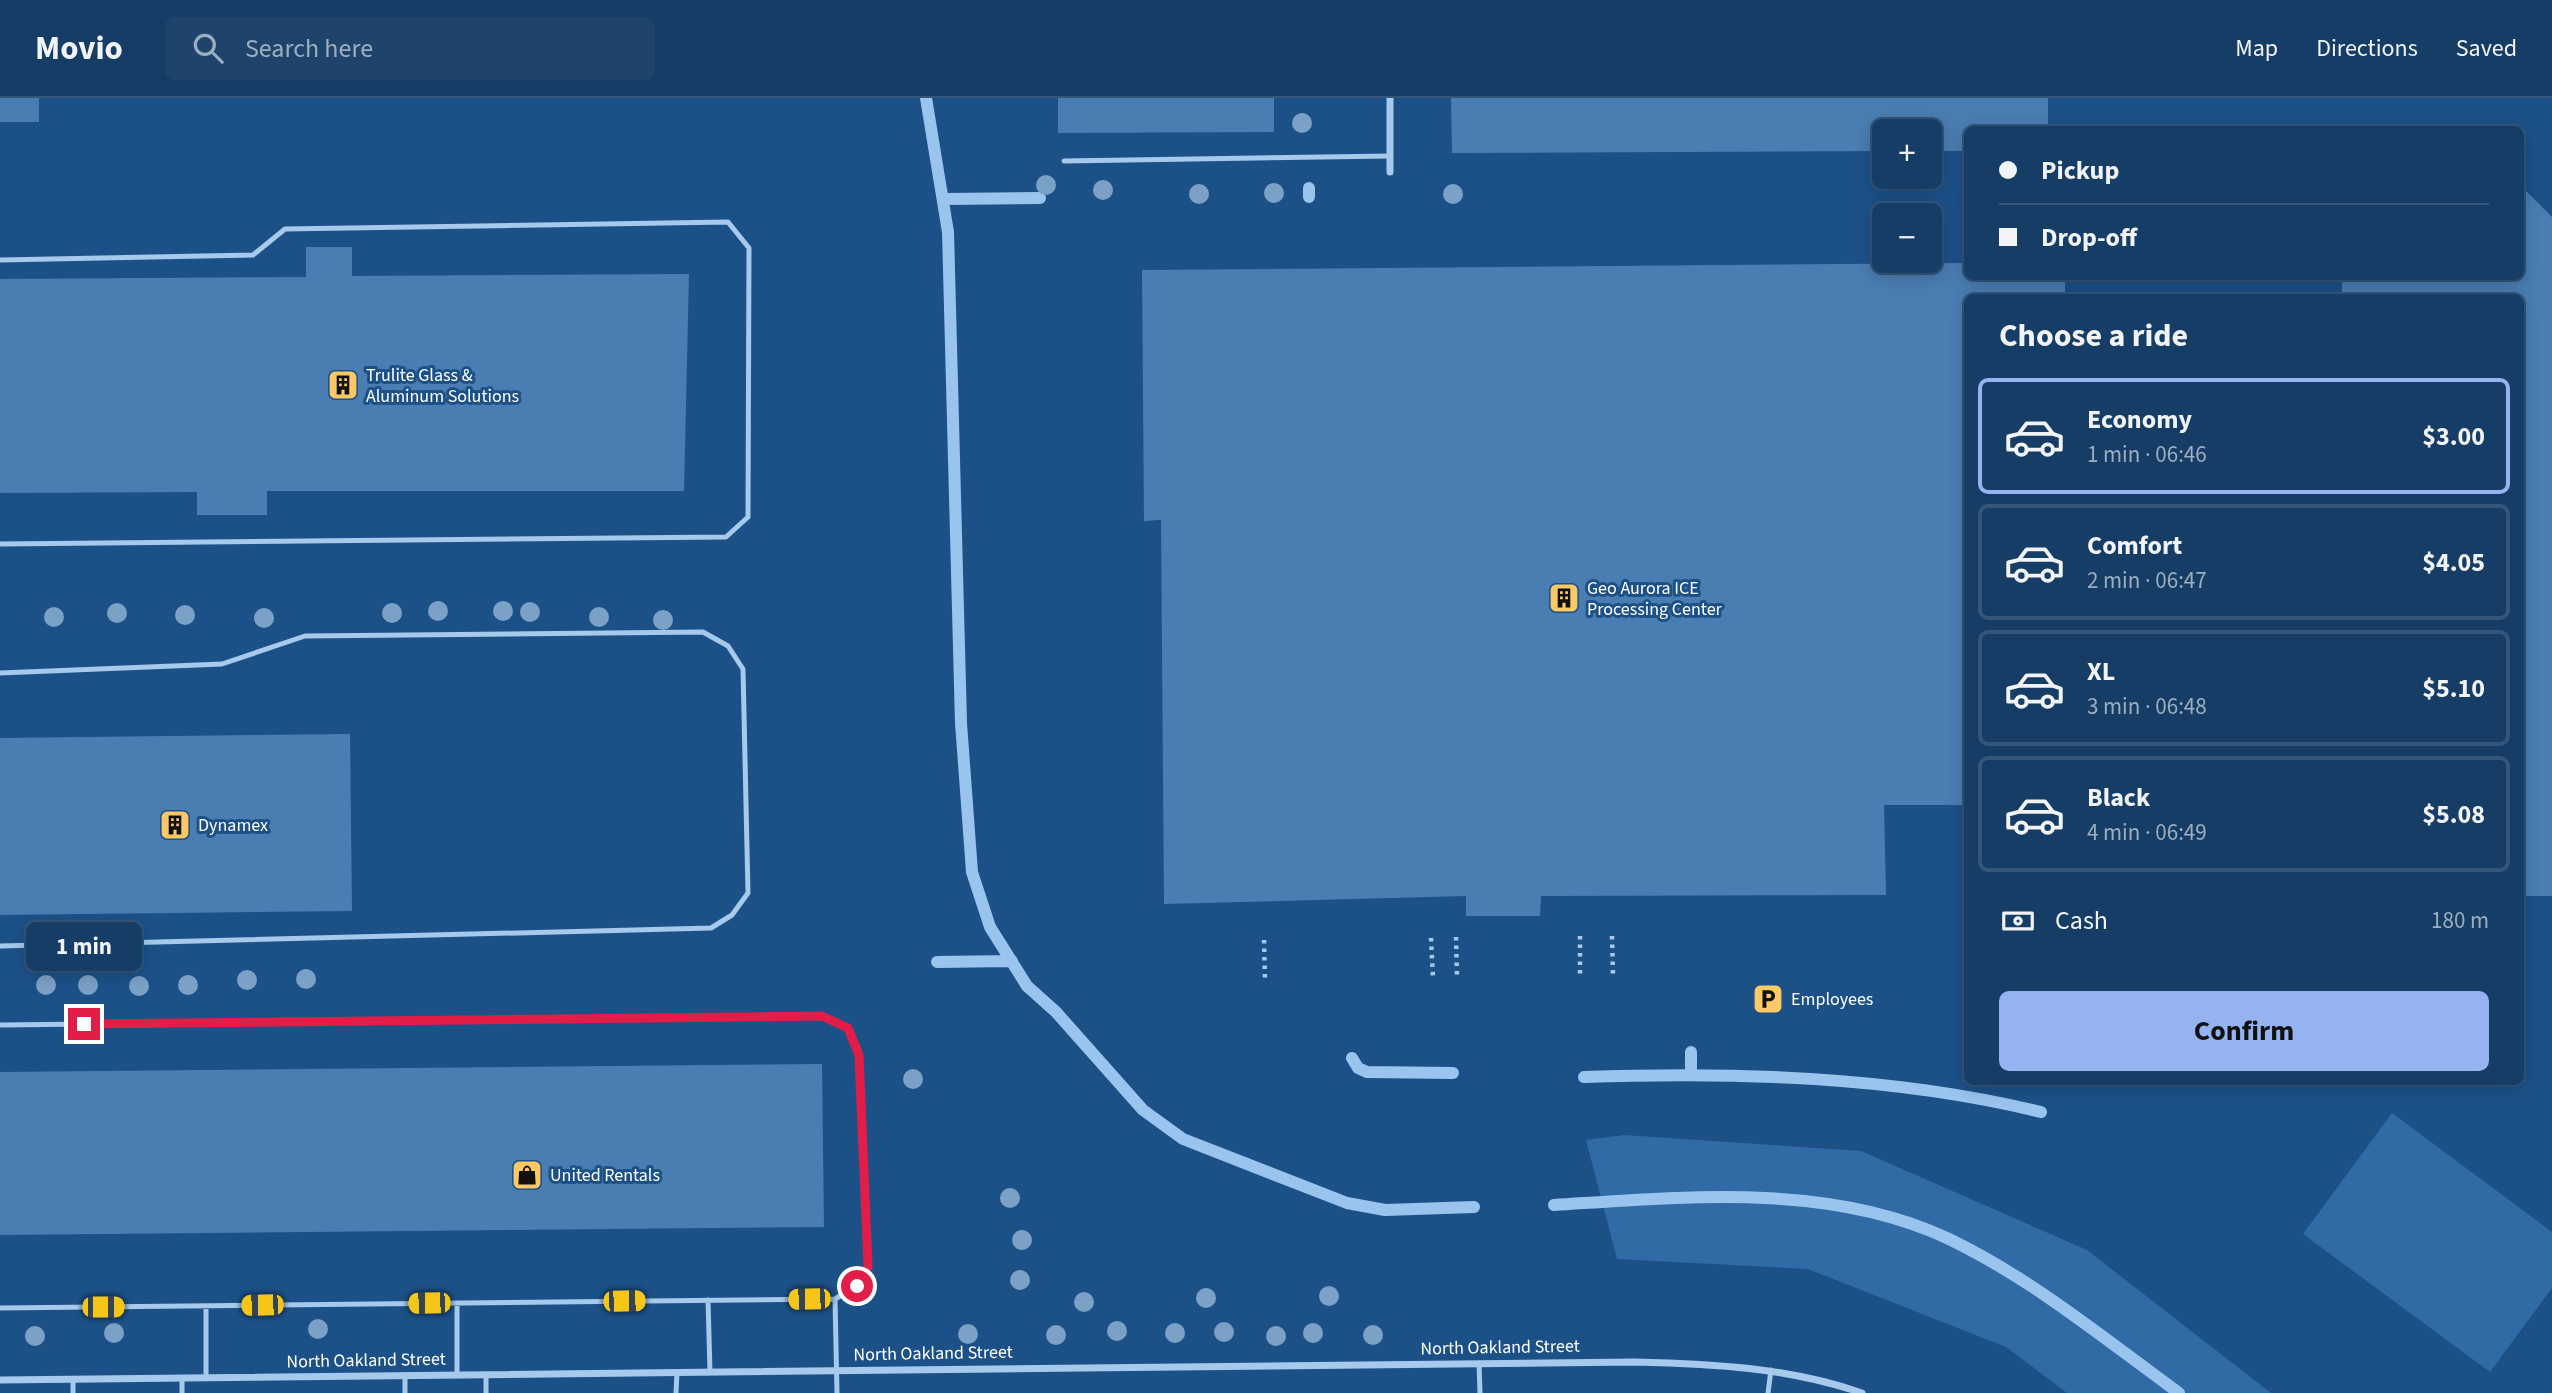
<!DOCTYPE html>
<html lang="en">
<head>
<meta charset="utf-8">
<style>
  body { margin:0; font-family:"Source Sans 3",sans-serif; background:#1e446c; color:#f1f3f6; height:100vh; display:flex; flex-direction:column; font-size:26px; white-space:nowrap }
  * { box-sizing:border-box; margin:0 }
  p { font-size:23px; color:#9daebf }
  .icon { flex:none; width:38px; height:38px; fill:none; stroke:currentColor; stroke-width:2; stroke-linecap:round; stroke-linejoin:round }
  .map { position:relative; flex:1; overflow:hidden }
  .panel { position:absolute; left:1964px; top:196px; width:560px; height:791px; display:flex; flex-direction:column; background:#153d66; border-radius:10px; box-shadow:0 4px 18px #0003,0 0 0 2px #34567a }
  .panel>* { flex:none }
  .guide { position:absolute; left:1964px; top:28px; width:560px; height:154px; border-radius:10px; box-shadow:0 4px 18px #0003,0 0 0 2px #34567a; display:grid; align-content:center; height:154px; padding:0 35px; background:#153d66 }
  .controls { position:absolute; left:1872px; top:21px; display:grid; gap:14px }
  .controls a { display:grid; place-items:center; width:70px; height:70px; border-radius:10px; background:#153d66; box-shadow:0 4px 18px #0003,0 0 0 2px #34567a; font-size:35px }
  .end { position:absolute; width:32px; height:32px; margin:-16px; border:9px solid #e11d48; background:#fff; box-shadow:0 0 0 4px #fff }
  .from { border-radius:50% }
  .bubble { position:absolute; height:49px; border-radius:10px; background:#153d66; box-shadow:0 4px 18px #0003,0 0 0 2px #34567a; font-size:23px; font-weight:700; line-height:49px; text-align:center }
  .car { position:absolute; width:21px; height:42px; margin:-21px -10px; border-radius:9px; box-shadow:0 0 5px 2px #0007; background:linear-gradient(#f5c518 24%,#345 0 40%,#f5c518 0 76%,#345 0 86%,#f5c518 0) }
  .guide b { display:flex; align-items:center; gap:24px; height:66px; font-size:26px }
  .guide b+b { border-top:2px solid #34567a }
  .guide i { width:18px; height:18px; background:#f1f3f6 }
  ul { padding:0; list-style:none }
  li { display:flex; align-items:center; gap:21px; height:116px; margin:0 14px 10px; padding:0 21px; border:4px solid #34567a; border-radius:10px }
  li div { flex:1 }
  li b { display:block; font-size:26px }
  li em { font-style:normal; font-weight:700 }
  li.on { border-color:#95b2f1 }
  li>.icon { width:63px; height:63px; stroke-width:1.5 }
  h2 { padding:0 35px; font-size:32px; line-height:84px }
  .pay { display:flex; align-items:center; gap:18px; height:77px; padding:0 35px; font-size:26px }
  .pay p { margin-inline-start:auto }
  .action { display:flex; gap:14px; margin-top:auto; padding:14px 35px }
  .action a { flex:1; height:80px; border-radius:10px; background:#95b2f1; color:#111; font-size:28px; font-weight:700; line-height:80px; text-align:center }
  header { display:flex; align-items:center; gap:42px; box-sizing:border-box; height:98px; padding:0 35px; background:#153d66; border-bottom:2px solid #34567a }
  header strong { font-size:33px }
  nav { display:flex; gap:38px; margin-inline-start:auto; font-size:24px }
  .search { width:490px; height:63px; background:#1e446c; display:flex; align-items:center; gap:18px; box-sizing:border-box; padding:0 24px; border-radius:10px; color:#9daebf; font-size:26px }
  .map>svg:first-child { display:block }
  .green { fill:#306ba6 }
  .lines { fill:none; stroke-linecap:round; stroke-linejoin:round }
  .stream { stroke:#99c4ee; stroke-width:12 }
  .building { fill:#4a7db2 }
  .path { stroke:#a6c9ec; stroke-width:4.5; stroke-dasharray:3.5 5; stroke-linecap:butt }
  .service { stroke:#a6c9ec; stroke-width:5 }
  .minor { stroke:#a6c9ec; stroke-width:7 }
  .tree { fill:#7ca1c6 }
  .route { stroke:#e11d48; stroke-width:9 }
  .labels { text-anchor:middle; stroke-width:6; stroke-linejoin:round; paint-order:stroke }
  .poi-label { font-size:18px; fill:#fff; stroke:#1c5188; text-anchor:start }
  .street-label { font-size:18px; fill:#fff; stroke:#1c5188 }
</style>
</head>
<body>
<header>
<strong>Movio</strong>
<div class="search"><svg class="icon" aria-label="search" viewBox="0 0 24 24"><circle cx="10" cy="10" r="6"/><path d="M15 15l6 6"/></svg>Search here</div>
<nav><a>Map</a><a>Directions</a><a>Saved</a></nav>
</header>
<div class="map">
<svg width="2552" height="1295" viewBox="0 0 2552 1295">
  <rect width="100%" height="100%" fill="#1c5188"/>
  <path class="green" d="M 2392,1015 L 2552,1134 L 2552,1190 L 2490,1274 L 2303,1136 Z
    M 1624,1037 L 1861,1053 L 2087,1152 L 2271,1295 L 2067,1295 L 2006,1249 L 1808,1171 L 1617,1161 L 1586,1042 Z"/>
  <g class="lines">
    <path class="stream" d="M 926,0 L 948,134 L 961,625 L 972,774 L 990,829 L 1027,888 L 1056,914 L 1143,1012 L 1183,1041 L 1347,1105 L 1385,1112 L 1474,1109
      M 1309,90 L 1309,99
      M 944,101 L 1040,100
      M 937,864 L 1012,863
      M 1691,954 L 1691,975
      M 1352,960 L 1358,970 L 1367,974 L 1453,975
      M 1584,979 C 1736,974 1893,978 2041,1014
      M 1554,1107 C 1683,1099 1829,1084 1949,1141 C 2032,1181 2105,1241 2179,1295"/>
  </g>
  <path class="building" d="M 0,0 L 39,0 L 39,24 L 0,24 Z
    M 1058,0 L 1274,0 L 1274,34 L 1058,35 Z
    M 1451,0 L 2048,0 L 2048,32 L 1967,32 L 1967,53 L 1930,53 L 1930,33 L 1885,33 L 1885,53 L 1452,55 Z
    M 2520,87 L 2552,119 L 2552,798 L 2520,798 L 2520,200 L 2342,200 L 2342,185 L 2349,178 L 2520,178 Z
    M 306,149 L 352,149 L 352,178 L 689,176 L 684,393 L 267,393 L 267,417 L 197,417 L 197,394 L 0,395 L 0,181 L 306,179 Z
    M 1967,165 L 1967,178 L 2065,178 L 2065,200 L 1967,200 L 1967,707 L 1884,707 L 1886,797 L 1541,798 L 1540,818 L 1466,818 L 1466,798 L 1164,806 L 1161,422 L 1144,423 L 1142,172 Z
    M 350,636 L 352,813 L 0,817 L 0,640 Z
    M 822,966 L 824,1129 L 0,1137 L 0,974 Z"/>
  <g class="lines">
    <path class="path" d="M 1580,838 L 1580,878
      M 1612,838 L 1613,878
      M 1456,839 L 1457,879
      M 1431,840 L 1433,880
      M 1264,842 L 1265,882"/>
    <path class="service" d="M 1064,63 L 1390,58
      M 0,162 L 253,157 L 285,131 L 728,124 L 749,150 L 748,419 L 726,439 L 0,446
      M 0,575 L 222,566 L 305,538 L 703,534 L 728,548 L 743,571 L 748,795 L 732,817 L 711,830 L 0,848
      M 0,927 L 822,918 L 848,930 L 859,957 L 868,1169 L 857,1188 L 835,1201 L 837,1295
      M 708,1202 L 710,1274
      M 457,1205 L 457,1277
      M 206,1208 L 206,1280
      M 0,1210 L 835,1201
      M 1479,1265 L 1480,1295
      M 486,1277 L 486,1295
      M 182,1280 L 182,1295
      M 73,1281 L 73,1295
      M 405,1295 L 405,1277
      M 676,1295 L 677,1274
      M 1768,1295 L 1771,1272"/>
    <path class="minor" d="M 1390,0 L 1390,74
      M 0,1282 L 1634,1264 C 1712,1266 1787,1269 1862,1295"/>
  </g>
  <g class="tree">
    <circle cx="1302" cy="25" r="10"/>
    <circle cx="1046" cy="87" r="10"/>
    <circle cx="1103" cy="92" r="10"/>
    <circle cx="1274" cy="95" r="10"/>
    <circle cx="1199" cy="96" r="10"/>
    <circle cx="1453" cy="96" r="10"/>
    <circle cx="438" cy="513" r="10"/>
    <circle cx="503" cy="513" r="10"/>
    <circle cx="530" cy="514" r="10"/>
    <circle cx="117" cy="515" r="10"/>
    <circle cx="392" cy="515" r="10"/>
    <circle cx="185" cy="517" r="10"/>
    <circle cx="54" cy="519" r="10"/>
    <circle cx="599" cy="519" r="10"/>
    <circle cx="264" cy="520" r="10"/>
    <circle cx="663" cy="522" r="10"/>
    <circle cx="306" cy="881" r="10"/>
    <circle cx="247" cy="882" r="10"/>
    <circle cx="46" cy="887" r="10"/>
    <circle cx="88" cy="887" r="10"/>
    <circle cx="188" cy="887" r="10"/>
    <circle cx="139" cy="888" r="10"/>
    <circle cx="913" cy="981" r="10"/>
    <circle cx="1010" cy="1100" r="10"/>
    <circle cx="1022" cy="1142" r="10"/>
    <circle cx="1020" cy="1182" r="10"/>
    <circle cx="1329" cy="1198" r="10"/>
    <circle cx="1206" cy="1200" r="10"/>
    <circle cx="1084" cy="1204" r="10"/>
    <circle cx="318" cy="1231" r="10"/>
    <circle cx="1117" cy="1233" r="10"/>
    <circle cx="1224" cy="1234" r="10"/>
    <circle cx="114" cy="1235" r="10"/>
    <circle cx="1175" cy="1235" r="10"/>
    <circle cx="1313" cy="1235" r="10"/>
    <circle cx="968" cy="1236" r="10"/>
    <circle cx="1056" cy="1237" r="10"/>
    <circle cx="1373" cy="1237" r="10"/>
    <circle cx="35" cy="1238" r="10"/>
    <circle cx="1276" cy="1238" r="10"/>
  </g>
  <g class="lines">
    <path class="route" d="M 84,926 L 822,918 L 848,930 L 859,957 L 868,1169 L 857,1188"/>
  </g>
  <defs>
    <g id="building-square" transform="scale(1.575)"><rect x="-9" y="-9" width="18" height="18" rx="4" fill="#fcc964" stroke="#1c5188"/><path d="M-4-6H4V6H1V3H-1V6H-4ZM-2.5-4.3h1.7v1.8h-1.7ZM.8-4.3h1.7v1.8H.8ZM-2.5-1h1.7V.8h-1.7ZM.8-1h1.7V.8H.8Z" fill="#111"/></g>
    <g id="parking-square" transform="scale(1.575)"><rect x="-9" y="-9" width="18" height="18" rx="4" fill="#fcc964" stroke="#1c5188"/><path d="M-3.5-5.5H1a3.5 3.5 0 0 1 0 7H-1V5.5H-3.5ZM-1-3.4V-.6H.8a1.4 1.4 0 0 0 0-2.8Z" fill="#111"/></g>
    <g id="shop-square" transform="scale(1.575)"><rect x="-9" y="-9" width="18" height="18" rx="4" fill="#fcc964" stroke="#1c5188"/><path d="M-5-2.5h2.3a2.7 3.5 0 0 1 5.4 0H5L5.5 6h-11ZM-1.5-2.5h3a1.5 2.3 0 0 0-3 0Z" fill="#111"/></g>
  </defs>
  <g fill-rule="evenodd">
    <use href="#building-square" x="343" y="287"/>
    <use href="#building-square" x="1564" y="500"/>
    <use href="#building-square" x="175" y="727"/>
    <use href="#parking-square" x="1768" y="901"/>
    <use href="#shop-square" x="527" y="1077"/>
  </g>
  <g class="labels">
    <g class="poi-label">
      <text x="366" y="283">Trulite Glass &amp;<tspan x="366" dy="21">Aluminum Solutions</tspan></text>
      <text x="1587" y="496">Geo Aurora ICE<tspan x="1587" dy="21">Processing Center</tspan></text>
      <text x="198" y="733">Dynamex</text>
      <text x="1791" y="907">Employees</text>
      <text x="550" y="1083">United Rentals</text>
    </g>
    <g class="street-label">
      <text transform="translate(1500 1249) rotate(-1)" y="6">North Oakland Street</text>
      <text transform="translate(933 1255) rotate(-1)" y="6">North Oakland Street</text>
      <text transform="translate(366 1262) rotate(-1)" y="6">North Oakland Street</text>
    </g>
  </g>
</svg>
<div class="controls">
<a>+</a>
<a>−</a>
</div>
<i class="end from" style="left:857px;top:1188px"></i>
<i class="end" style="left:84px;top:926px"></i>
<div class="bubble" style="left:26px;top:824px;width:116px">1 min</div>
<i class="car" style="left:809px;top:1201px;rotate:269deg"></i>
<i class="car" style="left:624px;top:1203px;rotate:89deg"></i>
<i class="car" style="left:429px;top:1205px;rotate:269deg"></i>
<i class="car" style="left:262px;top:1207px;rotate:269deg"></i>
<i class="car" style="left:103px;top:1209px;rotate:90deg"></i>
<div class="guide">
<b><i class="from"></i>Pickup</b>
<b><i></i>Drop-off</b>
</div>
<section class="panel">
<h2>Choose a ride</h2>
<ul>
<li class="on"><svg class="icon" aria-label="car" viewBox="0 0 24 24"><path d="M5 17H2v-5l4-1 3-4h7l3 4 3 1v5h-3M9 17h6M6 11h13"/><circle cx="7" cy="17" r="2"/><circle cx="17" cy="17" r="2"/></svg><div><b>Economy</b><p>1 min · 06:46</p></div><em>$3.00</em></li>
<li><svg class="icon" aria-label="car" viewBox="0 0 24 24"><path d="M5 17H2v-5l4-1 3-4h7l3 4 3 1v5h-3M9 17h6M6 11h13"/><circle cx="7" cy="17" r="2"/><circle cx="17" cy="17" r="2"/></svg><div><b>Comfort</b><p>2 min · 06:47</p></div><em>$4.05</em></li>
<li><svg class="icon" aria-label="car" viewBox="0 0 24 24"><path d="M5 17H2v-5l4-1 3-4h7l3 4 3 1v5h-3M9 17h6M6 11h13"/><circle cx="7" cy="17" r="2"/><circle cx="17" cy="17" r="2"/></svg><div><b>XL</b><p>3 min · 06:48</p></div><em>$5.10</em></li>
<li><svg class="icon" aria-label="car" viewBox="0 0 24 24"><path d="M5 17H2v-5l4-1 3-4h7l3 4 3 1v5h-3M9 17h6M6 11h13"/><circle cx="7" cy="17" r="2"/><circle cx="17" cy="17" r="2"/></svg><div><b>Black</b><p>4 min · 06:49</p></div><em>$5.08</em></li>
</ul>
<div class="pay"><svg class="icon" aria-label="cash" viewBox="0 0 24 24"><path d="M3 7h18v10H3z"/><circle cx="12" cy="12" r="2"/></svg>Cash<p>180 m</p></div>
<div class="action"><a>Confirm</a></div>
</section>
</div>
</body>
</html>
